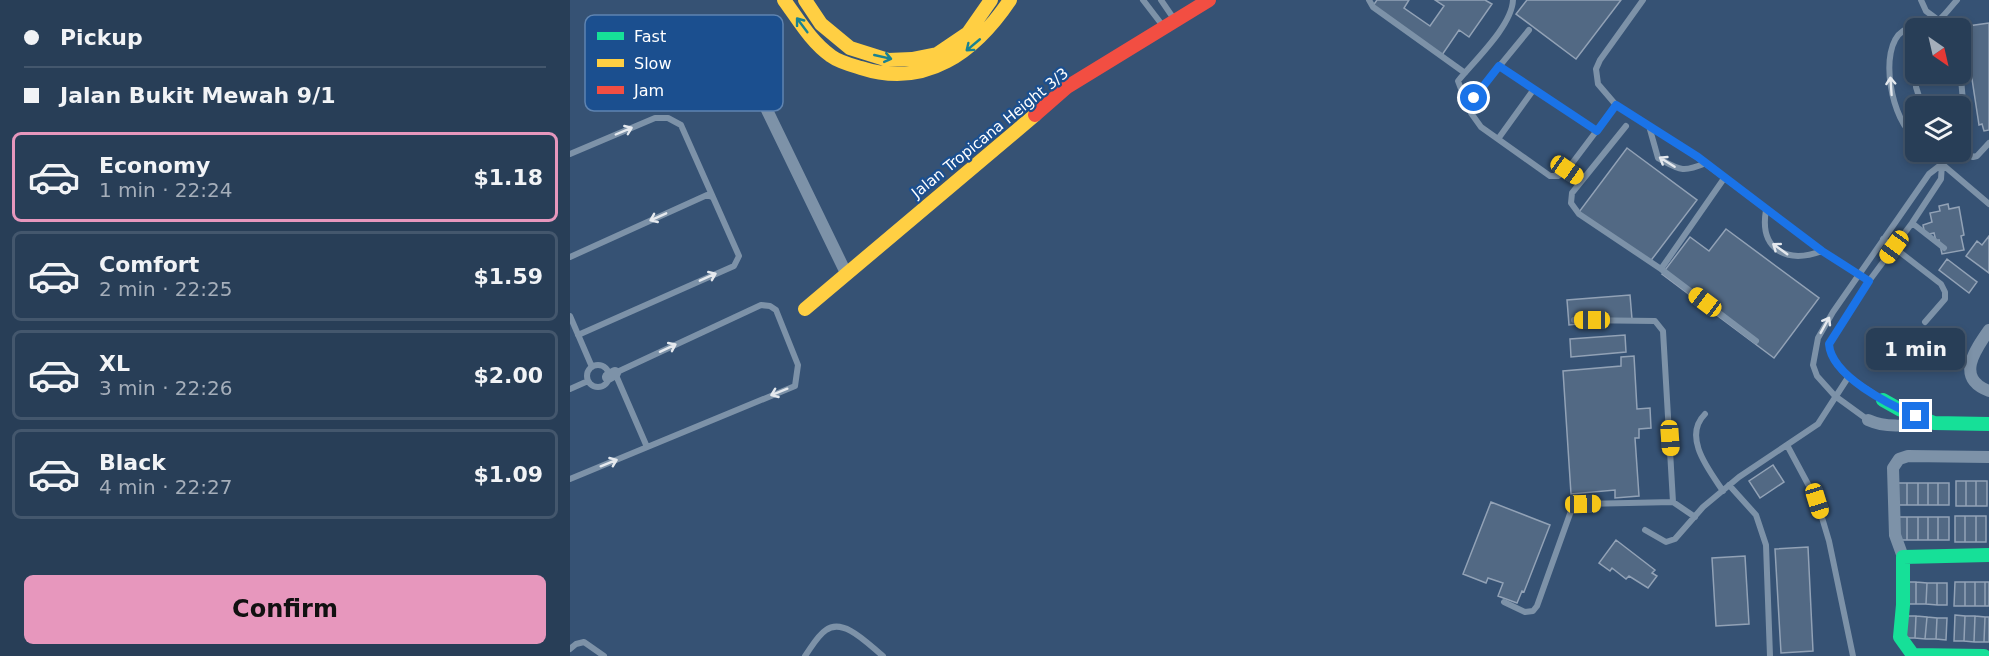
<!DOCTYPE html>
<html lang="en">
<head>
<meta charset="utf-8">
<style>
  body { margin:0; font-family:"DejaVu Sans",sans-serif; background:#30455d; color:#f1f3f6; height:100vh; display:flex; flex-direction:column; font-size:22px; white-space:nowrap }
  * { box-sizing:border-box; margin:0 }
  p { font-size:20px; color:#a5aeba }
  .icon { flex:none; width:33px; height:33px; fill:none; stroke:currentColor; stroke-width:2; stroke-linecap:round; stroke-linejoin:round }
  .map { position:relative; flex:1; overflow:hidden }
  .drawer { display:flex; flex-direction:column; background:#283e57; width:570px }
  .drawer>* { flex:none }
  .guide { display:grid; align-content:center; height:132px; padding:0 24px; background:#283e57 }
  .needle { width:39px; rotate:146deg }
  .tools { position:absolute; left:1335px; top:18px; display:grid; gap:12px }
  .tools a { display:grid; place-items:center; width:66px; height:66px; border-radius:9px; background:#283e57; box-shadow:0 3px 9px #0003,0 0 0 2px #44576d; font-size:30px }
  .end { position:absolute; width:27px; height:27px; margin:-14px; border:8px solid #1a73e8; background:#fff; box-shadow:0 0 0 3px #fff }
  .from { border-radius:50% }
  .bubble { position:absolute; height:42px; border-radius:9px; background:#283e57; box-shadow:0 3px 9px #0003,0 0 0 2px #44576d; font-size:20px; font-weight:600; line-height:42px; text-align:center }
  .car { position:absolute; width:18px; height:36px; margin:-18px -9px; border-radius:8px; box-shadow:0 0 4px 2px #0007; background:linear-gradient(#f5c518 24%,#345 0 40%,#f5c518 0 76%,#345 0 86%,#f5c518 0) }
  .guide b { display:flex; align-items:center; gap:21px; height:57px; font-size:22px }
  .guide b+b { border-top:2px solid #44576d }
  .guide i { width:15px; height:15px; background:#f1f3f6 }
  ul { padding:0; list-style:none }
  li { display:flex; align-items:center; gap:18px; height:90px; margin:0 12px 9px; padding:0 12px; border:3px solid #44576d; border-radius:9px }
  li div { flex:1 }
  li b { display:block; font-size:22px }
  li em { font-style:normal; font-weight:600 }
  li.current { border-color:#e797bd }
  li>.icon { width:54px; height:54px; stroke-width:1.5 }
  .action { display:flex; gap:12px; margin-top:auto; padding:12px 24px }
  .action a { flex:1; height:69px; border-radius:9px; background:#e797bd; color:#111; font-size:24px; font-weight:600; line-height:69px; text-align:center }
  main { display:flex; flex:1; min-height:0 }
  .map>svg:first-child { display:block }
  .building { fill:#526984; stroke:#92a2b6; stroke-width:1.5 }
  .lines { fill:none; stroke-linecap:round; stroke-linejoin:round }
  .lane { stroke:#7d92a8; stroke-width:6 }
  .street { stroke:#7d92a8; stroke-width:12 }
  .fast { stroke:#16e098; stroke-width:14 }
  .slow { stroke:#ffcf43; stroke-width:14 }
  .jam { stroke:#f24e42; stroke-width:14 }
  .oneway { stroke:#198292 }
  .oneway2 { stroke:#e5e9ee }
  .route { stroke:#1a73e8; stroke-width:8 }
  .labels { text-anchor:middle; stroke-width:4.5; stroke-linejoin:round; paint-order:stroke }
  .street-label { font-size:15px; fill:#fff; stroke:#1b4f8f }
  .key { fill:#1b4f8f; stroke:#5f84b1; stroke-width:1.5 }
  .key-label { font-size:16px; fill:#fff }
</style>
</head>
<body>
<main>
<section class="drawer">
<div class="guide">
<b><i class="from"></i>Pickup</b>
<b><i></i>Jalan Bukit Mewah 9/1</b>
</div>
<ul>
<li class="current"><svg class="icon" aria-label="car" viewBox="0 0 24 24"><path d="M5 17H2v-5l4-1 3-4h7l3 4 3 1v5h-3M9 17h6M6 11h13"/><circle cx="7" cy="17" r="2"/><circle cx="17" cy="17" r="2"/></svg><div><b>Economy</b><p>1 min · 22:24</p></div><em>$1.18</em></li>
<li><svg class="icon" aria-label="car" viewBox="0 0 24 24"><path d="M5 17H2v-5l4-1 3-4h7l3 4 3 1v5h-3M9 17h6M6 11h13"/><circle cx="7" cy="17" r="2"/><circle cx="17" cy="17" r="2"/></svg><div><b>Comfort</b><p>2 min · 22:25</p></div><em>$1.59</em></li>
<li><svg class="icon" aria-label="car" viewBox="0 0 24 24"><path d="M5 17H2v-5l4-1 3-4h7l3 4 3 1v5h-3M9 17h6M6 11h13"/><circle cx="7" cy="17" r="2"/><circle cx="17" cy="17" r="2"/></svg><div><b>XL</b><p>3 min · 22:26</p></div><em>$2.00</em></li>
<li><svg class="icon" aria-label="car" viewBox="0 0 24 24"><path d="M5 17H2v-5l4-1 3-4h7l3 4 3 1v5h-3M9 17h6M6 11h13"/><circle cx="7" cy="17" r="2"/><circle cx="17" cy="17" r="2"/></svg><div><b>Black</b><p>4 min · 22:27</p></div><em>$1.09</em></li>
</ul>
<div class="action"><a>Confirm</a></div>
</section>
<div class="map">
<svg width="1419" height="656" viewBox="0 0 1419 656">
  <rect width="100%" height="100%" fill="#365274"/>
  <path class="building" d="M 807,0 L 839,0 L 834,8 L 860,26 L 874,6 L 865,0 L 915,0 L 922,4 L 899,37 L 889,30 L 872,55 L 802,7 Z
    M 957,0 L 1051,0 L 1006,59 L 946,14 Z
    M 1419,23 L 1419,130 L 1414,131 L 1412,124 L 1409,125 L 1395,33 L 1399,33 L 1398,26 Z
    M 1057,148 L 1127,200 L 1079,263 L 1009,212 Z
    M 1378,204 L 1379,209 L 1389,207 L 1394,235 L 1391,236 L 1394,250 L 1372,254 L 1369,240 L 1366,241 L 1364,233 L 1355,235 L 1353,225 L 1362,222 L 1360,213 L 1370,211 L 1369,206 Z
    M 1156,229 L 1249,298 L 1204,358 L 1092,274 L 1120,237 L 1139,251 Z
    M 1419,236 L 1419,273 L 1396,256 L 1407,241 L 1412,245 Z
    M 1377,259 L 1407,282 L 1399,293 L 1369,270 Z
    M 1060,295 L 1062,319 L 999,325 L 997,300 Z
    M 1055,335 L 1056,352 L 1001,357 L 1000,339 Z
    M 1349,337 L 1358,345 L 1352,352 L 1355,354 L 1350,360 L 1347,358 L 1342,363 L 1333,355 Z
    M 1064,356 L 1067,409 L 1080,408 L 1081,428 L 1069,429 L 1069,438 L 1065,438 L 1069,496 L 1045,498 L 1045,490 L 1001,494 L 993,371 L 1051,366 L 1051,357 Z
    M 1203,465 L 1214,482 L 1190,498 L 1179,481 Z
    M 1386,481 L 1396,481 L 1396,506 L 1386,506 Z
    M 1396,481 L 1406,481 L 1406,506 L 1396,506 Z
    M 1406,481 L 1417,481 L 1417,506 L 1406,506 Z
    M 1327,483 L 1337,483 L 1337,505 L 1327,505 Z
    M 1337,483 L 1348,483 L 1348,505 L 1337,505 Z
    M 1348,483 L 1358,483 L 1358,505 L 1348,505 Z
    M 1358,483 L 1368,483 L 1368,505 L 1358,505 Z
    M 1368,483 L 1379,483 L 1379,505 L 1368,505 Z
    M 921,502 L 980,525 L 954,592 L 952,591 L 947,603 L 928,596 L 933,583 L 918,578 L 916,583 L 893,574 Z
    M 1385,516 L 1395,516 L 1395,542 L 1385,542 Z
    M 1395,516 L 1406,516 L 1406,542 L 1395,542 Z
    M 1406,516 L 1416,516 L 1416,542 L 1406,542 Z
    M 1327,517 L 1337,517 L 1337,540 L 1327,540 Z
    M 1337,517 L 1348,517 L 1348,540 L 1337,540 Z
    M 1348,517 L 1358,517 L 1358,540 L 1348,540 Z
    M 1358,517 L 1368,517 L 1368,540 L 1358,540 Z
    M 1368,517 L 1379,517 L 1379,540 L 1368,540 Z
    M 1046,540 L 1085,570 L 1082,573 L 1087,576 L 1078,588 L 1059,576 L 1056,579 L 1042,568 L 1040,571 L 1029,563 Z
    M 1238,547 L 1243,651 L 1211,653 L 1205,549 Z
    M 1175,556 L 1179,624 L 1146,626 L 1142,558 Z
    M 1336,582 L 1346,582 L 1346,604 L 1335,604 Z
    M 1346,582 L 1357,583 L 1356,604 L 1346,604 Z
    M 1385,582 L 1395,582 L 1395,606 L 1384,606 Z
    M 1395,582 L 1405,582 L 1405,606 L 1395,606 Z
    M 1405,582 L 1415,582 L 1415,606 L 1405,606 Z
    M 1415,582 L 1419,582 L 1419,606 L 1415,606 Z
    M 1357,583 L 1367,583 L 1367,605 L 1356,604 Z
    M 1367,583 L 1377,583 L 1377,605 L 1367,605 Z
    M 1385,615 L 1395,616 L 1394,641 L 1384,641 Z
    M 1336,616 L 1346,616 L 1345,638 L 1334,638 Z
    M 1346,616 L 1357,617 L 1355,639 L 1345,638 Z
    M 1395,616 L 1405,616 L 1404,642 L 1394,641 Z
    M 1405,616 L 1415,617 L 1414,642 L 1404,642 Z
    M 1357,617 L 1367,618 L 1366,639 L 1355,639 Z
    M 1415,617 L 1419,617 L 1419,642 L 1414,642 Z
    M 1367,618 L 1377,618 L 1376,640 L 1366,639 Z"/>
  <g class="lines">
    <path class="lane" d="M 573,0 L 593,26
      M 591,0 L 604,19
      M 799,0 L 803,7 L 895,73
      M 1073,0 L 1030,60 L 1026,69 L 1028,84 L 1046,105 L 1127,157 L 1252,251 L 1299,281
      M 1351,0 L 1356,11 L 1379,28
      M 959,30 L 900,102 L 901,113 L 911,127 L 980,176 L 988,176 L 997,170 L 1046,105
      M 1346,53 L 1346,59
      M 929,66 L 1027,131
      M 1390,67 L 1394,113 L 1390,123
      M 1346,74 L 1346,87 L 1352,106
      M 904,98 L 891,89 L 888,81 C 904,61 942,26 943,0
      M 1056,126 L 1002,193 L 1001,203 L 1009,214 L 1091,269 L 1186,341
      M 1079,126 L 1088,158 C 1110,170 1112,173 1136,163
      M 1346,137 C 1322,124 1307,48 1333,31 C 1339,26 1348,29 1356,27 C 1369,24 1378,10 1387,0
      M 928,139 L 964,89
      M 1390,150 L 1403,157 L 1407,156 L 1419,143
      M 0,154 L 85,118 L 98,118 L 111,125 L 169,256 L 164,266 L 8,335
      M 1372,164 L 1419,204
      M 997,170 L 1012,180
      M 1196,210 C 1189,250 1217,264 1252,251
      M 1342,223 L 1374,248
      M 1313,239 L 1371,284 L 1375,292 L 1375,299 L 1355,322
      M 0,257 L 137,195 L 142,197
      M 1091,269 L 1155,177
      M 0,316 L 22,367
      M 1004,320 L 1085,321 L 1093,331 L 1103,502
      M17 376a11 11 0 1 1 22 0a11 11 0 1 1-22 0Z
      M 0,389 L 18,381
      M 1311,399 C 1292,385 1261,371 1259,344 L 1299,281 L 1342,223 L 1371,179 L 1372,164
      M 1135,414 C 1112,437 1139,470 1153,491
      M 1298,420 L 1265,396 L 1247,376 L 1243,365 L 1248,338 L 1263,312 L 1359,174 L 1372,164 L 1379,152
      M 1217,445 L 1247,501 L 1259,541 L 1283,656
      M 0,479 L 225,386 L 228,365 L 206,310 L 200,306 L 191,305 L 45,373 L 77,447
      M 1159,485 L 1186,515 L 1196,545 L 1200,656
      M 1075,530 L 1096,542 L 1105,539 L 1133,507 L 1169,477 L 1248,424 L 1279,376
      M 934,602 L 955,612 L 963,611 L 967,606 L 1001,511 L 1013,504 L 1103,502 L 1125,517
      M 0,649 L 6,644 L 14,642 L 34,656
      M 235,656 C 241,648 247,636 256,630 C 274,617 299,645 313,656"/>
    <path class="street" d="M 166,76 L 181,88 L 196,108 L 276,273
      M 1419,330 C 1405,350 1385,378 1419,391
      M 38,377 L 45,373
      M 1298,420 C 1318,429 1341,425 1362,423
      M 1333,557 L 1325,535 L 1323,468 L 1329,459 L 1338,456 L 1419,457"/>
    <path class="fast" d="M 1313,400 L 1329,409 L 1364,423 L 1419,424
      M 1414,656 L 1343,655 L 1330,637 L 1333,605 L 1333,557 L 1419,555"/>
    <path class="slow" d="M 214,0 C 228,19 241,42 261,56 C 269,62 281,65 291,68 C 356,89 405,52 440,0
      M 235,0 L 251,24 L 280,48 L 318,60 L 342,59 L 367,54 L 398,33 L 421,0
      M 235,309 L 465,115"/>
    <path class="jam" d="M 465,115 L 497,87 L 639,0"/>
  </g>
  <defs><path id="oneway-shaft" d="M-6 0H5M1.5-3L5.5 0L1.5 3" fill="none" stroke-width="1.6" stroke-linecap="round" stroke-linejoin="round" transform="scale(1.5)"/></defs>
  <g class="oneway">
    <use href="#oneway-shaft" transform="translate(232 25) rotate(-127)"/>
    <use href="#oneway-shaft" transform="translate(403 45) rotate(140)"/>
    <use href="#oneway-shaft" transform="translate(313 57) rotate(13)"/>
  </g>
  <g class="oneway2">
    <use href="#oneway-shaft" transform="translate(1321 86) rotate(-94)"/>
    <use href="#oneway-shaft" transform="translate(54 131) rotate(-23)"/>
    <use href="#oneway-shaft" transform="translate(1097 162) rotate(-148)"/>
    <use href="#oneway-shaft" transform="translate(88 217) rotate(156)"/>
    <use href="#oneway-shaft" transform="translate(1210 249) rotate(-144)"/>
    <use href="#oneway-shaft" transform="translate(138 277) rotate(-24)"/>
    <use href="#oneway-shaft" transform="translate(1255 325) rotate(-61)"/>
    <use href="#oneway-shaft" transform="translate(98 348) rotate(-25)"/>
    <use href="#oneway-shaft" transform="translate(209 392) rotate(158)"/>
    <use href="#oneway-shaft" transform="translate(39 463) rotate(-22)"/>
  </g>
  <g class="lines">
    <path class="route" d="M 904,98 L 929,66 L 1027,131 L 1046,105 L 1128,157 L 1252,251 L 1299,281 L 1259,344 C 1261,376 1320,405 1346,416"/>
  </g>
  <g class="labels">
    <g class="street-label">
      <text transform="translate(420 133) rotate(-39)" y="5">Jalan Tropicana Height 3/3</text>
    </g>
  </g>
  <rect x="15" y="15" width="198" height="96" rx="9" class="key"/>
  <rect x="27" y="32" width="27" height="8" fill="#16e098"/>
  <rect x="27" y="59" width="27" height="8" fill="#ffcf43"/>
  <rect x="27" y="86" width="27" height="8" fill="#f24e42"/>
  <g class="key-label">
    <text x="64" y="42">Fast</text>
    <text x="64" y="69">Slow</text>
    <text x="64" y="96">Jam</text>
  </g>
</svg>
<div class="tools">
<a><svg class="needle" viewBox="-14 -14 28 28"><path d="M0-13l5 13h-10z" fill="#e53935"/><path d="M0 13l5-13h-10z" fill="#a5aeba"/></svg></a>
<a><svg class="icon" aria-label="layers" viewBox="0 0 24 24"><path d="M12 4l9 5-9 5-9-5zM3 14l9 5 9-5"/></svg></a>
</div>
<i class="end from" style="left:904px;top:98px"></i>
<i class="end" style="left:1346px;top:416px"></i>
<div class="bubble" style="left:1296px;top:328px;width:99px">1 min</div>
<i class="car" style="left:997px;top:170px;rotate:125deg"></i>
<i class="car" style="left:1324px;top:247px;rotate:216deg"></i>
<i class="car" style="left:1135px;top:302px;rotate:307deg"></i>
<i class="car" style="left:1022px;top:320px;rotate:270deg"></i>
<i class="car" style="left:1100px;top:438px;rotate:176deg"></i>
<i class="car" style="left:1247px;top:501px;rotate:163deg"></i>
<i class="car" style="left:1013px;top:504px;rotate:89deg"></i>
</div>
</main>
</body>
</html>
